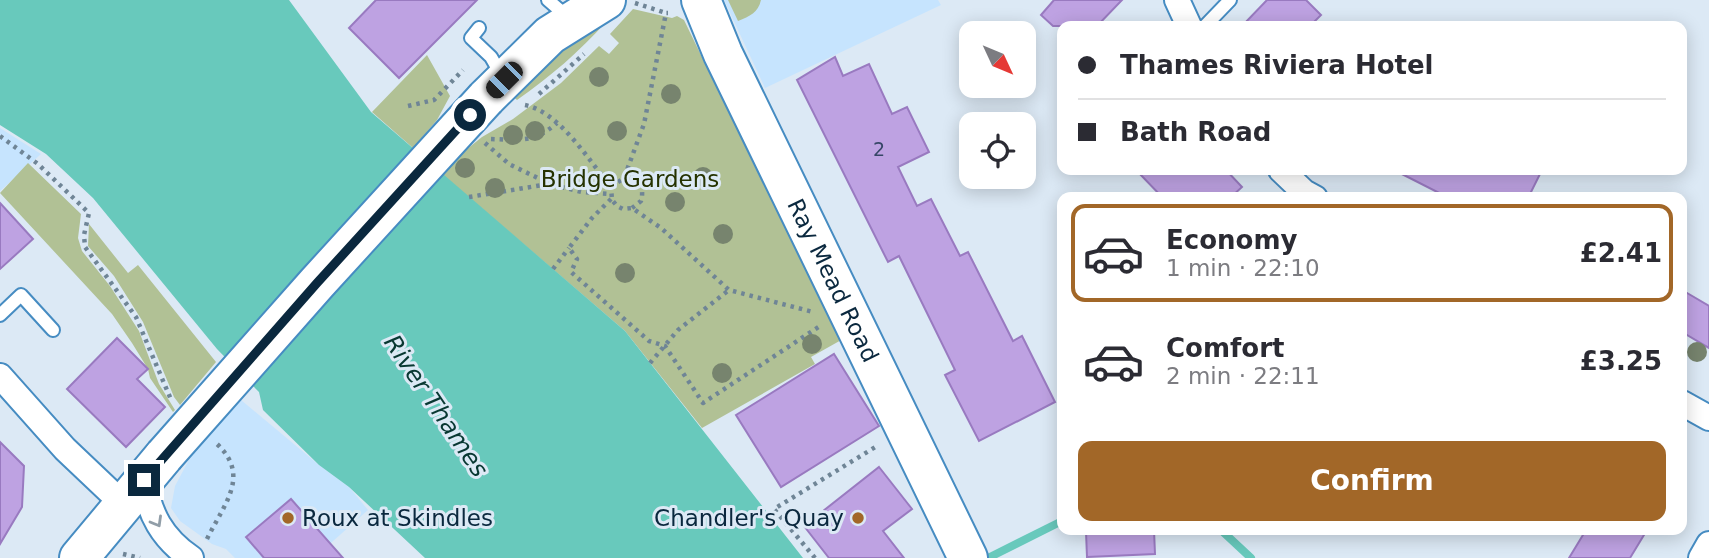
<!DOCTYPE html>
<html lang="en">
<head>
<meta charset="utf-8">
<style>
  body { margin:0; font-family:"DejaVu Sans",sans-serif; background:#f7f7f7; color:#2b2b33; height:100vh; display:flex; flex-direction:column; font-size:26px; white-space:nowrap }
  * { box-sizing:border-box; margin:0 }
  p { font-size:23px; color:#7c7c81 }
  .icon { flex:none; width:38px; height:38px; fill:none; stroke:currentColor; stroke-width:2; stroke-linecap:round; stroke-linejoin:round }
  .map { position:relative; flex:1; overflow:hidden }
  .sheet { position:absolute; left:1057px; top:192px; width:630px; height:343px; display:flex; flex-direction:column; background:#fff; border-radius:14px; box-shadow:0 4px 18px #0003 }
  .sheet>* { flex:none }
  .top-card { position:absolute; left:1057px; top:21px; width:630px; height:154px; border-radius:14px; box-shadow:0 4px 18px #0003; display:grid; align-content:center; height:154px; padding:0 21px; background:#fff }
  .needle { width:46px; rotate:134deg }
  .tools { position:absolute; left:959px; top:21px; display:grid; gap:14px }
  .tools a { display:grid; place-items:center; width:77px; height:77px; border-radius:14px; background:#fff; box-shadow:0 4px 18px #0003; font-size:35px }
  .end { position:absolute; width:32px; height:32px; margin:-16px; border:9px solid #0a283e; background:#fff; box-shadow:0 0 0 4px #fff }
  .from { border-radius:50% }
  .car { position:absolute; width:21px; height:42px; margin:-21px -10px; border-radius:9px; box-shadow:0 0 5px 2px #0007; background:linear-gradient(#222 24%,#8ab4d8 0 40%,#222 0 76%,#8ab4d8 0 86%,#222 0) }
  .top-card b { display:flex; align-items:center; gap:24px; height:66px; font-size:26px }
  .top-card b+b { border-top:2px solid #e1e1e2 }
  .top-card i { width:18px; height:18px; background:#2b2b33 }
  ul { padding:12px 0 0; list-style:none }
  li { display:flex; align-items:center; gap:21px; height:98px; margin:0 14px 10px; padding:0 7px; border:4px solid transparent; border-radius:14px }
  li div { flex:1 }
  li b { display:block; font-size:26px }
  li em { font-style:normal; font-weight:700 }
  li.selected { border-color:#a26728 }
  li>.icon { width:63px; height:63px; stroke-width:1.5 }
  .primary-button { display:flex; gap:14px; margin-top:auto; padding:14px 21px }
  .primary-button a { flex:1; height:80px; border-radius:14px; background:#a26728; color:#fff; font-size:28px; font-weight:700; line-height:80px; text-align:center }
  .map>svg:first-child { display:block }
  .built { fill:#c6e4fe }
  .green { fill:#b1c195 }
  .water { fill:#68c9bc }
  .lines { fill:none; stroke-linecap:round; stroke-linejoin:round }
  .stream { stroke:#68c9bc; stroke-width:8 }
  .building { fill:#bea2e2; stroke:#997ac0; stroke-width:2 }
  .service-casing { stroke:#468cc2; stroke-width:16 }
  .minor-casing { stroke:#468cc2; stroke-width:28 }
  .primary-casing { stroke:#468cc2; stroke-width:42 }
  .path { stroke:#6f8596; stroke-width:4.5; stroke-dasharray:3.5 5; stroke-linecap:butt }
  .service { stroke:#fff; stroke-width:12 }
  .minor { stroke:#fff; stroke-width:24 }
  .primary { stroke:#fff; stroke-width:38 }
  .primary-bridge-casing { stroke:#468cc2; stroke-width:42; stroke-linecap:butt }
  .primary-bridge { stroke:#fff; stroke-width:38 }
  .tree { fill:#77846e }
  .oneway { stroke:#919ea8 }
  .route { stroke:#0a283e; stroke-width:9 }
  .poi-dot { fill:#a26728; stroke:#dce9f5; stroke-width:2.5 }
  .labels { text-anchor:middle; stroke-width:6; stroke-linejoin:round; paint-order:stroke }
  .number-label { font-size:19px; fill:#374667 }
  .park-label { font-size:23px; fill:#253200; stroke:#dce9f5 }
  .street-label { font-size:23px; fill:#0a283e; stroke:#dce9f5 }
  .poi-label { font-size:23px; fill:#0a283e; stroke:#dce9f5; text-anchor:start }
  .water-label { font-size:24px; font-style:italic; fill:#083832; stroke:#dce9f5 }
</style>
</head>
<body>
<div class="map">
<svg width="1709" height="558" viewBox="0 0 1709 558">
  <rect width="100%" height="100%" fill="#dce9f5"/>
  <path class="built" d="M 724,0 L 938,0 L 941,5 L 765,88 Z
    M 0,128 L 41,154 L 0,191 Z
    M 241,400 L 319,465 L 349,487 L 368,510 L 314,558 L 235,558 L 226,549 L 212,544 L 180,521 L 171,508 L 175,486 L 191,456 Z"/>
  <path class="green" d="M 728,0 L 761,0 C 758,13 750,16 738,21 Z
    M 633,9 L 672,18 L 677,16 L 684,20 L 760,177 L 843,339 L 811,357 L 815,364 L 702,428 L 625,331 L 443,175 L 461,154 L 482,137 L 513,119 L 561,83 L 599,46 L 609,54 L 619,43 L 610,34 Z
    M 606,22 C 579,52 550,77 517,100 L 510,94 L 585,27 Z
    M 427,55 L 450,96 L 437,120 L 413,148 L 372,112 Z
    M 28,163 L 81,214 L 78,238 L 82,251 L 110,286 L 139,331 L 159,384 L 175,410 L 173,412 L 150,378 L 148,369 L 132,343 L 112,314 L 0,193 Z
    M 89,224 L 128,273 L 138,265 L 216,362 L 180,405 L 174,397 L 143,322 L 114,276 L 88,246 Z"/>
  <path class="water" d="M 0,0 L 289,0 L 371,112 L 625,331 L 803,558 L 425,558 L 349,487 L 319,465 L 263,410 L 259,392 L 217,349 L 93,198 L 46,154 L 0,125 Z"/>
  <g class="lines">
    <path class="stream" d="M 1221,530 L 1251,558
      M 988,558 L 1062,521"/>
  </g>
  <path class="building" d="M 376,0 L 477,0 L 399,78 L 349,28 Z
    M 1054,0 L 1122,0 L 1097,26 L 1053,26 L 1041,15 Z
    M 1267,0 L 1306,0 L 1321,15 L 1310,26 L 1242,26 Z
    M 835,57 L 843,76 L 869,64 L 892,114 L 907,107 L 929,152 L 898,167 L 917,206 L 931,199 L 960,256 L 968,252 L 1013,341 L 1022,336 L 1055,402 L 979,441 L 945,375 L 955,370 L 899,256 L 888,262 L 797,80 Z
    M 1136,170 L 1226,170 L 1242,187 L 1230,198 L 1163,198 Z
    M 1394,170 L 1542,170 L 1528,198 L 1449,198 Z
    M 0,203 L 33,239 L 0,269 Z
    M 1682,290 L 1709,306 L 1709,348 L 1682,332 Z
    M 117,338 L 148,369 L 137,379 L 165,407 L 126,447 L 67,389 Z
    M 834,354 L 879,426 L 781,487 L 736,415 Z
    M 0,442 L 24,466 L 22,507 L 0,544 Z
    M 879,467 L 912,509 L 883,531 L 904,558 L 829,558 L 804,526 Z
    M 291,499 L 343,558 L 264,558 L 246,537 Z
    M 1106,530 L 1154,530 L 1155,554 L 1087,557 L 1086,532 Z
    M 1586,530 L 1647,530 L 1630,558 L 1569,558 Z"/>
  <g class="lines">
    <g class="service-casing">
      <path id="service" d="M 548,0 L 563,13
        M 1205,26 L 1230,0
        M 479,28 L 471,38 L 491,57 L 502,76
        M 0,315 L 21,295 L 53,330"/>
    </g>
    <g class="minor-casing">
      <path id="minor" d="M 1177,0 L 1189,26
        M 1281,170 L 1304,192 L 1315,198
        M 0,376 L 65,449 L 123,504
        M 1682,403 L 1709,418
        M 144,480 C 149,514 162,538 191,558
        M 1701,558 L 1709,544"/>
    </g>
    <g class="primary-casing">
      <g id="primary">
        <path id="s1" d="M 701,0 L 723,54 L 968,558"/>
        <path d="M 486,98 L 550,35 L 606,0"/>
        <path d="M 79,558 L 164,456"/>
      </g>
    </g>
    <path class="path" d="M 635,3 L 666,13
      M 539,94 L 584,54
      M 525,105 C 560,112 589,161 611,187 L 612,200 L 617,206 L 623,209 L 632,208 L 661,228 L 729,290 L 813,312
      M 408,106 L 434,100 L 463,70
      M 0,136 L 38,164 L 89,213 L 84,235 L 85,247 L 136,317 L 172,402
      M 491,139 C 520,140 534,143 557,123
      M 485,143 L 509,164 L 548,183
      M 624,178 C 638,178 645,187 641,201 L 632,208
      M 611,187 L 624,178 L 644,124 L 666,13 L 668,13
      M 469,197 L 549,184 L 582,192 L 611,194
      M 611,199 L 592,218 L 569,248 L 577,259 L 571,272 L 649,341 L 665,346 L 703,403 L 820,326
      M 553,269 L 569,248
      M 650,363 L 678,330 L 729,290
      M 207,539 C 224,504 251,476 217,444
      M 123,554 L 140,558
      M 815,558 L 774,509 L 877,446"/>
    <use href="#service" class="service"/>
    <use href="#minor" class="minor"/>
    <use href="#primary" class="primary"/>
    <g class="primary-bridge-casing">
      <path id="primary-bridge" d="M 164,456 L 317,283 L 486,98"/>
    </g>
    <use href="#primary-bridge" class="primary-bridge"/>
  </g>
  <g class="tree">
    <circle cx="599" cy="77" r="10"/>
    <circle cx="671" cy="94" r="10"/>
    <circle cx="535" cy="131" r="10"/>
    <circle cx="617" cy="131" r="10"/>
    <circle cx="513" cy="135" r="10"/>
    <circle cx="465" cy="168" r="10"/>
    <circle cx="703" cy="177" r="10"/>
    <circle cx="495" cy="188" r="10"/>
    <circle cx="675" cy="202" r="10"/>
    <circle cx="723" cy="234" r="10"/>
    <circle cx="625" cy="273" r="10"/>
    <circle cx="812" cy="344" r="10"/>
    <circle cx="1697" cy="352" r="10"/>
    <circle cx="722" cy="373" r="10"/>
  </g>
  <defs><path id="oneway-chevron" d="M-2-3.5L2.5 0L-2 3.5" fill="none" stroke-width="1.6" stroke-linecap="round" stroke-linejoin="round" transform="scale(1.75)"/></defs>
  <use class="oneway" href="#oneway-chevron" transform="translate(157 522) rotate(60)"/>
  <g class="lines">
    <path class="route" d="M 144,480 L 317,283 L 470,115"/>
  </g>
  <g class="poi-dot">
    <circle cx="288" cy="518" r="7"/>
    <circle cx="858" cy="518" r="7"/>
  </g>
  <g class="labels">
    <g class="number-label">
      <text x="879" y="156">2</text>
    </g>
    <g class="park-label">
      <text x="630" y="187">Bridge Gardens</text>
    </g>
    <g class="street-label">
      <text dy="8" stroke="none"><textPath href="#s1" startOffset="310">Ray Mead Road</textPath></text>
    </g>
    <g class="poi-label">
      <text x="302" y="526">Roux at Skindles</text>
      <text x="844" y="526" text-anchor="end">Chandler's Quay</text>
    </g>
    <g class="water-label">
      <text transform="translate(436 406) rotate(56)" y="8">River Thames</text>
    </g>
  </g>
</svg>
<div class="tools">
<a><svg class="needle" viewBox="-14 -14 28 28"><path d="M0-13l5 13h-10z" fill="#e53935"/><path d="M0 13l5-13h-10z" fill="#7c7c81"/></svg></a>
<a><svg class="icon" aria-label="locate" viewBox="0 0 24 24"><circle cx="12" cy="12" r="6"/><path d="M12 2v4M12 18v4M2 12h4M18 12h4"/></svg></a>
</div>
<i class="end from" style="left:470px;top:115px"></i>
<i class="end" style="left:144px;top:480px"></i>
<i class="car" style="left:504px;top:80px;rotate:225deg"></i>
<div class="top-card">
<b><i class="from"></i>Thames Riviera Hotel</b>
<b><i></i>Bath Road</b>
</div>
<section class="sheet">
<ul>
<li class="selected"><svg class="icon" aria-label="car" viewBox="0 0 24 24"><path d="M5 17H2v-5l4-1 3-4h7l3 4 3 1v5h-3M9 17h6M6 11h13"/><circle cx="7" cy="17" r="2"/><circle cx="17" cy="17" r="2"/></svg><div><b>Economy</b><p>1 min · 22:10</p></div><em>£2.41</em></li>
<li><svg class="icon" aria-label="car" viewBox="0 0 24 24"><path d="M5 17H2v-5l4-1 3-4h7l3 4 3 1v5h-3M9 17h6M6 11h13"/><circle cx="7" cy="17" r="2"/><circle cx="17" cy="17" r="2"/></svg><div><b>Comfort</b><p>2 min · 22:11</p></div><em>£3.25</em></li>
</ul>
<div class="primary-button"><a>Confirm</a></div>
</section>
</div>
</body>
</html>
